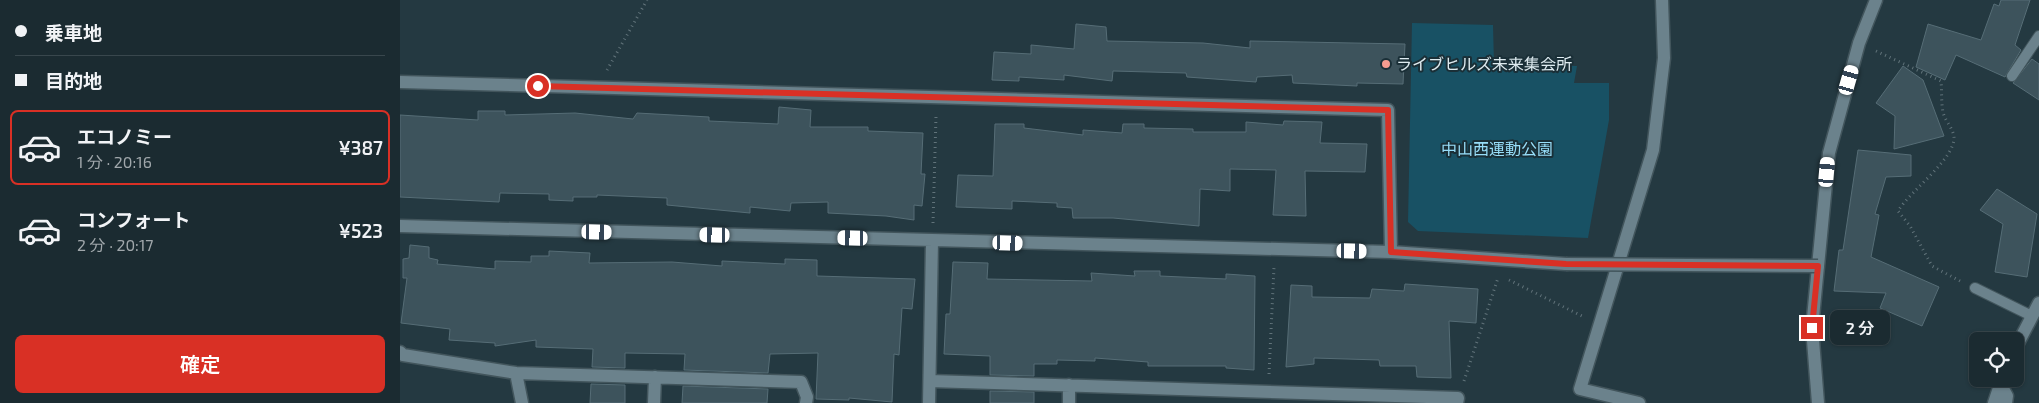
<!DOCTYPE html>
<html lang="ja">
<head>
<meta charset="utf-8">
<style>
  body { margin:0; font-family:"Exo 2","Noto Sans JP",sans-serif; background:#28373d; color:#f1f3f6; height:100vh; display:flex; flex-direction:column; font-size:19px; white-space:nowrap }
  * { box-sizing:border-box; margin:0 }
  p { font-size:16px; color:#a0a7ab }
  .icon { flex:none; width:28px; height:28px; fill:none; stroke:currentColor; stroke-width:2; stroke-linecap:round; stroke-linejoin:round }
  .map { position:relative; flex:1; overflow:hidden }
  .drawer { display:flex; flex-direction:column; background:#1b2b31; width:400px }
  .drawer>* { flex:none }
  .guide { display:grid; align-content:center; height:110px; padding:0 15px; background:#1b2b31 }
  .tools { position:absolute; left:1569px; top:332px; display:grid; gap:10px }
  .tools a { display:grid; place-items:center; width:55px; height:55px; border-radius:8px; background:#1b2b31; box-shadow:0 1px 4px #0004,0 0 0 1px #39474d; font-size:25px }
  .end { position:absolute; width:22px; height:22px; margin:-11px; border:6px solid #d93025; background:#fff; box-shadow:0 0 0 2px #fff }
  .from { border-radius:50% }
  .bubble { position:absolute; height:35px; border-radius:8px; background:#1b2b31; box-shadow:0 1px 4px #0004,0 0 0 1px #39474d; font-size:16px; font-weight:600; line-height:35px; text-align:center }
  .car { position:absolute; width:15px; height:30px; margin:-15px -8px; border-radius:6px; box-shadow:0 0 4px 1px #0007; background:linear-gradient(#fff 24%,#345 0 40%,#fff 0 76%,#345 0 86%,#fff 0) }
  .guide b { display:flex; align-items:center; gap:18px; height:48px; font-size:19px }
  .guide b+b { border-top:1px solid #39474d }
  .guide i { width:12px; height:12px; background:#f1f3f6 }
  ul { padding:0; list-style:none }
  li { display:flex; align-items:center; gap:15px; height:75px; margin:0 10px 8px; padding:0 5px; border:2px solid transparent; border-radius:8px }
  li div { flex:1 }
  li b { display:block; font-size:19px }
  li em { font-style:normal; font-weight:600 }
  li.active { border-color:#d93025 }
  li>.icon { width:45px; height:45px; stroke-width:1.5 }
  .button { display:flex; gap:10px; margin-top:auto; padding:10px 15px }
  .button a { flex:1; height:58px; border-radius:8px; background:#d93025; color:#fff; font-size:20px; font-weight:600; line-height:58px; text-align:center }
  main { display:flex; flex:1; min-height:0 }
  .map>svg:first-child { display:block }
  .green { fill:#185164 }
  .building { fill:#3d535c; stroke:#566d76 }
  .lines { fill:none; stroke-linecap:round; stroke-linejoin:round }
  .service-casing { stroke:#42555c; stroke-width:12 }
  .minor-casing { stroke:#42555c; stroke-width:15 }
  .path { stroke:#61737a; stroke-width:3; stroke-dasharray:1 4; stroke-linecap:butt }
  .service { stroke:#6b828c; stroke-width:10 }
  .minor { stroke:#6b828c; stroke-width:12 }
  .minor-bridge-casing { stroke:#42555c; stroke-width:15; stroke-linecap:butt }
  .minor-bridge { stroke:#6b828c; stroke-width:12 }
  .route { stroke:#d93025; stroke-width:6 }
  .poi-dot { fill:#f59c90; stroke:#1a2f37; stroke-width:2 }
  .labels { text-anchor:middle; stroke-width:4; stroke-linejoin:round; paint-order:stroke }
  .poi-label { font-size:16px; fill:#deebf0; stroke:#1a2f37; text-anchor:start }
  .park-label { font-size:16px; fill:#97ddf8; stroke:#1a2f37 }
</style>
</head>
<body>
<main>
<section class="drawer">
<div class="guide">
<b><i class="from"></i>乗車地</b>
<b><i></i>目的地</b>
</div>
<ul>
<li class="active"><svg class="icon" aria-label="car" viewBox="0 0 24 24"><path d="M5 17H2v-5l4-1 3-4h7l3 4 3 1v5h-3M9 17h6M6 11h13"/><circle cx="7" cy="17" r="2"/><circle cx="17" cy="17" r="2"/></svg><div><b>エコノミー</b><p>1 分 · 20:16</p></div><em>¥387</em></li>
<li><svg class="icon" aria-label="car" viewBox="0 0 24 24"><path d="M5 17H2v-5l4-1 3-4h7l3 4 3 1v5h-3M9 17h6M6 11h13"/><circle cx="7" cy="17" r="2"/><circle cx="17" cy="17" r="2"/></svg><div><b>コンフォート</b><p>2 分 · 20:17</p></div><em>¥523</em></li>
</ul>
<div class="button"><a>確定</a></div>
</section>
<div class="map">
<svg width="1639" height="403" viewBox="0 0 1639 403">
  <rect width="100%" height="100%" fill="#243941"/>
  <path class="green" d="M 1012,23 L 1093,25 L 1094,64 L 1177,66 L 1174,83 L 1209,83 L 1209,120 L 1188,238 L 1018,231 L 1008,222 Z"/>
  <path class="building" d="M 1601,0 L 1630,0 L 1615,45 L 1621,50 L 1605,77 L 1556,55 L 1545,80 L 1516,67 L 1528,24 L 1581,40 L 1594,4 L 1599,6 Z
    M 676,24 L 706,27 L 707,41 L 803,43 L 850,48 L 850,41 L 1005,44 L 1003,84 L 957,83 L 957,86 L 893,83 L 892,75 L 857,77 L 856,82 L 787,77 L 786,73 L 713,71 L 712,81 L 664,75 L 664,80 L 619,77 L 619,81 L 592,80 L 594,52 L 631,54 L 631,45 L 674,49 Z
    M 1632,59 L 1639,64 L 1639,100 L 1613,83 Z
    M 1503,66 L 1523,80 L 1544,136 L 1494,149 L 1495,116 L 1476,103 Z
    M 379,107 L 411,110 L 410,127 L 468,127 L 468,131 L 523,133 L 521,174 L 525,174 L 522,206 L 514,205 L 514,220 L 486,216 L 428,213 L 428,202 L 391,203 L 390,211 L 350,207 L 350,213 L 267,205 L 267,198 L 197,195 L 197,197 L 173,197 L 173,201 L 149,200 L 149,194 L 100,193 L 99,202 L 0,197 L 0,115 L 78,120 L 78,111 L 105,111 L 105,115 L 175,113 L 233,119 L 237,113 L 309,117 L 309,121 L 378,124 Z
    M 884,121 L 922,122 L 920,143 L 967,144 L 965,172 L 905,171 L 906,216 L 873,215 L 876,170 L 830,169 L 830,191 L 800,189 L 799,226 L 713,218 L 673,218 L 672,208 L 657,207 L 657,203 L 612,201 L 612,209 L 556,207 L 558,175 L 593,176 L 595,124 L 624,124 L 624,128 L 683,135 L 683,130 L 722,133 L 723,124 L 744,124 L 744,128 L 793,129 L 793,132 L 846,132 L 846,122 L 883,125 Z
    M 1458,150 L 1511,155 L 1511,176 L 1486,177 L 1475,214 L 1479,215 L 1471,257 L 1539,287 L 1522,326 L 1480,308 L 1486,293 L 1434,291 L 1439,250 L 1443,250 Z
    M 1597,189 L 1637,214 L 1627,277 L 1595,272 L 1603,224 L 1580,210 Z
    M 10,245 L 29,247 L 29,258 L 38,260 L 37,264 L 95,269 L 95,261 L 131,262 L 131,256 L 149,256 L 149,251 L 190,253 L 189,263 L 272,262 L 322,266 L 322,261 L 385,264 L 385,259 L 417,260 L 417,276 L 515,279 L 512,309 L 502,308 L 499,355 L 494,354 L 492,402 L 449,398 L 449,400 L 416,399 L 418,353 L 370,354 L 368,373 L 284,370 L 285,354 L 225,353 L 225,368 L 192,367 L 193,349 L 136,347 L 136,340 L 95,346 L 95,343 L 49,340 L 50,329 L 1,323 L 7,278 L 3,278 L 3,259 L 9,258 Z
    M 553,262 L 588,263 L 587,279 L 692,281 L 691,273 L 735,276 L 734,271 L 760,271 L 760,276 L 826,279 L 826,274 L 855,276 L 854,370 L 826,368 L 826,366 L 748,366 L 748,362 L 695,358 L 695,361 L 657,360 L 657,364 L 634,364 L 634,376 L 590,375 L 590,356 L 544,354 L 546,314 L 550,314 Z
    M 1005,284 L 1078,289 L 1076,323 L 1049,321 L 1051,378 L 1017,377 L 1016,366 L 980,366 L 979,360 L 914,358 L 914,364 L 886,367 L 891,285 L 912,286 L 912,297 L 970,298 L 972,289 L 1004,291 Z
    M 191,384 L 225,385 L 225,403 L 190,403 Z
    M 283,386 L 368,389 L 367,403 L 282,403 Z
    M 590,391 L 634,392 L 634,403 L 590,403 Z"/>
  <g class="lines">
    <g class="service-casing">
      <path id="service" d="M 1612,76 L 1639,36
        M 1575,288 L 1632,316"/>
    </g>
    <g class="minor-casing">
      <path id="minor" d="M 0,82 L 988,110 L 991,252
        M 0,226 L 991,252 L 1166,264
        M 1615,349 L 1639,303
        M 0,352 L 3,355 L 116,373 L 401,382 L 407,397 L 406,403
        M 116,373 L 122,403
        M 530,381 L 1058,398 L 1057,403
        M 1600,383 L 1607,396 L 1606,403
        M 254,403 L 255,377
        M 529,403 L 532,241
        M 669,403 L 669,385
        M 1239,403 L 1180,389 L 1253,150 L 1264,58 L 1262,0
        M 1418,403 L 1412,328 L 1429,153 L 1459,43 L 1476,0
        M 1594,403 L 1602,379"/>
    </g>
    <path class="path" d="M 1476,51 L 1541,81 C 1542,91 1541,102 1543,112 C 1545,121 1553,128 1554,137 C 1555,159 1511,190 1498,211 L 1510,226 L 1532,266 L 1560,281
      M 207,70 L 247,0
      M 533,223 L 536,116
      M 1109,280 L 1184,317
      M 869,374 L 874,267
      M 1064,381 L 1098,278"/>
    <use href="#service" class="service"/>
    <use href="#minor" class="minor"/>
    <g class="minor-bridge-casing">
      <path id="minor-bridge" d="M 1166,264 L 1418,266"/>
    </g>
    <use href="#minor-bridge" class="minor-bridge"/>
  </g>
  <g class="lines">
    <path class="route" d="M 138,86 L 988,110 L 991,252 L 1166,264 L 1418,266 L 1412,328"/>
  </g>
  <circle class="poi-dot" cx="986" cy="64" r="5"/>
  <g class="labels">
    <g class="poi-label">
      <text x="996" y="70">ライブヒルズ未来集会所</text>
    </g>
    <g class="park-label">
      <text x="1097" y="155">中山西運動公園</text>
    </g>
  </g>
</svg>
<div class="tools">
<a><svg class="icon" aria-label="locate" viewBox="0 0 24 24"><circle cx="12" cy="12" r="6"/><path d="M12 2v4M12 18v4M2 12h4M18 12h4"/></svg></a>
</div>
<i class="end from" style="left:138px;top:86px"></i>
<i class="end" style="left:1412px;top:328px"></i>
<div class="bubble" style="left:1430px;top:310px;width:60px">2 分</div>
<i class="car" style="left:1449px;top:80px;rotate:16deg"></i>
<i class="car" style="left:1427px;top:172px;rotate:5deg"></i>
<i class="car" style="left:197px;top:232px;rotate:91deg"></i>
<i class="car" style="left:315px;top:235px;rotate:271deg"></i>
<i class="car" style="left:453px;top:238px;rotate:271deg"></i>
<i class="car" style="left:608px;top:243px;rotate:92deg"></i>
<i class="car" style="left:952px;top:251px;rotate:91deg"></i>
</div>
</main>
</body>
</html>
